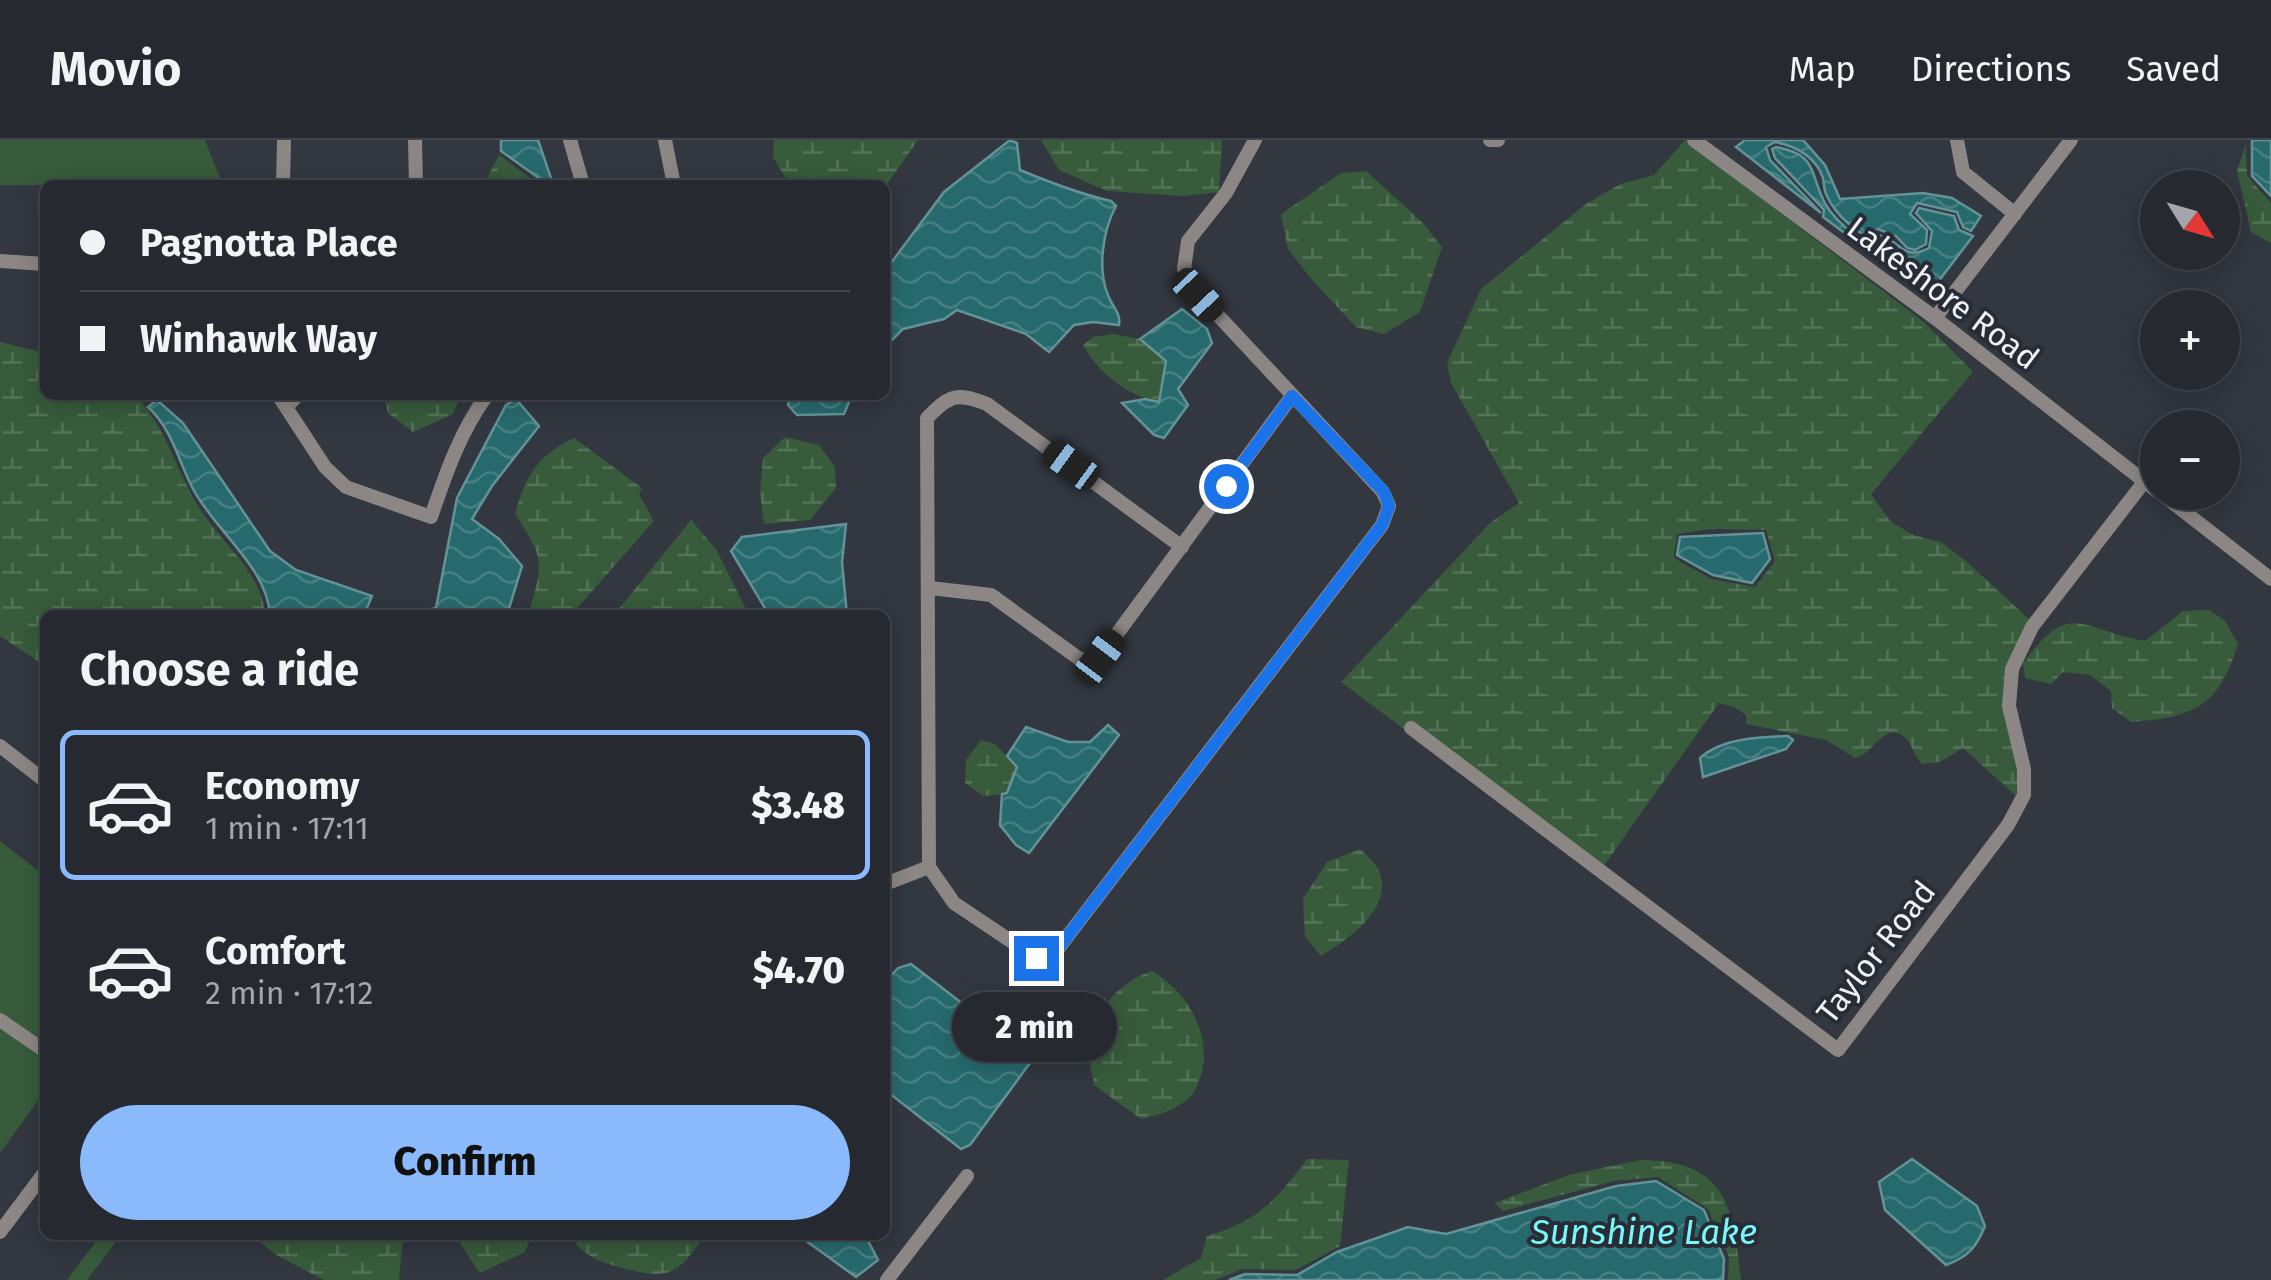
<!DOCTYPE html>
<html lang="en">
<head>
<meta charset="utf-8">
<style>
  body { margin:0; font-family:"Fira Sans",sans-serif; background:#2e3138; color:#f1f3f6; height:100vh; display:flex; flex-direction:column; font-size:38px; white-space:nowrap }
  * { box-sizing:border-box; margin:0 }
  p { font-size:32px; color:#a4a6ab }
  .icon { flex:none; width:55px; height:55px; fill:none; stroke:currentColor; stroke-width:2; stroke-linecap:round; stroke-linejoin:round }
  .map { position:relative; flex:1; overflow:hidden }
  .drawer { position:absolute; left:40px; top:470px; width:850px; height:630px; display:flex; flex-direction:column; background:#262930; border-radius:15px; box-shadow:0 5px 25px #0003,0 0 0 2px #42454c }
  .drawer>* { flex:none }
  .banner { position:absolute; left:40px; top:40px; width:850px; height:220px; border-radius:15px; box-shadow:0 5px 25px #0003,0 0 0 2px #42454c; display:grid; align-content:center; height:220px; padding:0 40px; background:#262930 }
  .needle { width:65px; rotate:127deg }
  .tools { position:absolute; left:2140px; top:30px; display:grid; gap:20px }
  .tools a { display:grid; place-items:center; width:100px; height:100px; border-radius:50%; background:#262930; box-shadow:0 5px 25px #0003,0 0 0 2px #42454c; font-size:50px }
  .end { position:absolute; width:45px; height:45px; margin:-22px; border:12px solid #1a73e8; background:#fff; box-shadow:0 0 0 5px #fff }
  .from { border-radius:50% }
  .bubble { position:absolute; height:70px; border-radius:35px; background:#262930; box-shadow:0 5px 25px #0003,0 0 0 2px #42454c; font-size:32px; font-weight:800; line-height:70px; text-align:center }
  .car { position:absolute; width:30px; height:60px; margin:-30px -15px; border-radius:12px; box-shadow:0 0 8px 2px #0007; background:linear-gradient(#222 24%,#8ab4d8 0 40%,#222 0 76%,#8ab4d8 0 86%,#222 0) }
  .banner b { display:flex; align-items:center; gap:35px; height:95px; font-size:38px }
  .banner b+b { border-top:2px solid #42454c }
  .banner i { width:25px; height:25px; background:#f1f3f6 }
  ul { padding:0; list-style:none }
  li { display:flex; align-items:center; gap:30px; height:150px; margin:0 20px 15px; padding:0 20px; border:5px solid transparent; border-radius:15px }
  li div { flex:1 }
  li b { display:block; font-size:38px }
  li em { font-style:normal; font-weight:800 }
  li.current { border-color:#8abafc }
  li>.icon { width:90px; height:90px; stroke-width:1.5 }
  h2 { padding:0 40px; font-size:45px; line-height:120px }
  .primary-button { display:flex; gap:20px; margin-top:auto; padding:20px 40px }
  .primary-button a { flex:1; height:115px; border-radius:60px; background:#8abafc; color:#111; font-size:40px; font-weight:800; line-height:115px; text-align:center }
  header { display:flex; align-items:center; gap:60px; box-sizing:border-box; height:140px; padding:0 50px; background:#262930; border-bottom:2px solid #42454c }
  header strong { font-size:48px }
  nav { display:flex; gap:55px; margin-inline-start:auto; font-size:35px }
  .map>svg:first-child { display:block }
  .grass { fill:#375b3b }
  .wetland { fill:url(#wetland-marsh); fill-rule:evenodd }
  .park { fill:url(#park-tufts) }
  .water { fill:url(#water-waves); stroke:#639397; stroke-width:2.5 }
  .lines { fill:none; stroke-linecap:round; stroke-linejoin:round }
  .minor { stroke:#8c8784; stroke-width:14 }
  .route { stroke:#1a73e8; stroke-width:12 }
  .labels { text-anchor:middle; stroke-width:8; stroke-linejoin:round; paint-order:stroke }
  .street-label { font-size:32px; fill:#eef2f8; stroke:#282d35 }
  .water-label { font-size:35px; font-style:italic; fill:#77f7fb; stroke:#282d35 }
</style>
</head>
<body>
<header>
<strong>Movio</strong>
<nav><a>Map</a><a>Directions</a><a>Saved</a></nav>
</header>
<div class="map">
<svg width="2271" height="1140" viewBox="0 0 2271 1140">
  <defs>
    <pattern id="wetland-marsh" width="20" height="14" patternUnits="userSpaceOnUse" patternTransform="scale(2.5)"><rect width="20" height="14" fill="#375b3b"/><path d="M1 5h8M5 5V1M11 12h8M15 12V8" fill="none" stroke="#547358"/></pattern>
    <pattern id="park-tufts" width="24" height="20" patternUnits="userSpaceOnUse" patternTransform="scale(2.5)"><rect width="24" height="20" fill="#375b3b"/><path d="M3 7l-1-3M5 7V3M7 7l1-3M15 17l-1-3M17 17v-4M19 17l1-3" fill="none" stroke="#547358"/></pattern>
    <pattern id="water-waves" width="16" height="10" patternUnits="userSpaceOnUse" patternTransform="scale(2.5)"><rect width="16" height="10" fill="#276a6d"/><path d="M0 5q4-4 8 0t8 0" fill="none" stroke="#478083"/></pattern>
  </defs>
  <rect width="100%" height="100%" fill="#323740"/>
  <path class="grass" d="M 0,0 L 205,0 L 220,38 L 211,45 L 0,45 Z
    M 0,701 L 45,736 L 45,951 L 0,1013 Z"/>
  <path class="wetland" d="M 774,0 L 918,0 L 885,47 L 790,45 L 773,17 Z
    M 1041,0 L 1222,0 L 1219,52 L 1183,56 L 1107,51 L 1059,30 Z
    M 1685,0 L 1925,183 L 1973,232 L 1871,354 L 1890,381 L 1913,395 L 1941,402 L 1966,421 L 2030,480 L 2007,526 L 2019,629 L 2016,656 L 1963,608 L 1940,622 L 1922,624 C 1914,616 1912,602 1903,596 C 1883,582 1873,615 1855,618 L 1826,600 L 1746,584 L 1746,575 L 1734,567 L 1719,563 L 1598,734 L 1341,542 L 1490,383 L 1519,363 L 1451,243 L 1447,223 L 1481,149 L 1586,64 L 1620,44 L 1654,35 ZM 1712,389 L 1766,390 L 1775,421 L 1755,447 L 1711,439 L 1674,418 L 1677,394 Z
    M 2246,4 L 2247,36 L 2271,63 L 2271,103 L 2251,92 L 2237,31 Z
    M 499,15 L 537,43 L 544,45 L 483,45 Z
    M 1366,31 L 1423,83 L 1442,107 L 1420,172 L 1384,194 L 1356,187 L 1312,140 L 1288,109 L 1281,74 L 1341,33 Z
    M 1113,194 L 1140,199 L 1166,221 L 1158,263 C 1125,253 1100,235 1083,205 L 1093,197 Z
    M 0,202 L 45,213 L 45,255 C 67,255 129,248 143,264 C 169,295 179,338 202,372 C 224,405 262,433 265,475 L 45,475 L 45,526 L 0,496 Z
    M 384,255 L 461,255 L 453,274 L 413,292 L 388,273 Z
    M 785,297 L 819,305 L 835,327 L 836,348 L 810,380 L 764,384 L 760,353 L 763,318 Z
    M 574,298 L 642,348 L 639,354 L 654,381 L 571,475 L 528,475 C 543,423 546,421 515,374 C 525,336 538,315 574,298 Z
    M 691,380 L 716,409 L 749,475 L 614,475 Z
    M 2210,470 L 2225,481 L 2238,504 C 2218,568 2194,577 2131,582 L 2112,568 L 2111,551 L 2090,535 L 2063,532 L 2051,544 L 2025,538 L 2023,523 C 2072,457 2081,491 2145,501 L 2183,471 Z
    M 981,600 L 995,604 L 1017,627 L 1007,654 L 983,656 L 965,643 L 966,620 Z
    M 1360,709 C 1365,714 1373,721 1377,727 C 1398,766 1348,799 1321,816 L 1305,797 L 1303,759 L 1327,722 Z
    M 1152,831 C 1191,853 1219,906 1195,950 C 1185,967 1160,975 1141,979 L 1094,945 L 1085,894 C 1104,865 1119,842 1152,831 Z
    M 1307,1019 L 1349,1020 L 1340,1106 L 1296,1130 L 1243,1129 L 1215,1140 L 1163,1140 L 1201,1118 L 1207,1096 C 1259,1081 1275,1061 1307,1019 Z
    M 1641,1020 C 1728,1021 1733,1067 1741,1140 L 1728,1140 L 1729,1117 L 1708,1069 L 1658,1037 L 1614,1041 L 1503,1071 L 1495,1063 L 1568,1035 Z
    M 252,1095 L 403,1095 L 399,1140 L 324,1140 L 276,1115 Z
    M 463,1095 L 532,1095 L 525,1112 L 480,1133 L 461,1105 Z
    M 579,1095 L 705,1095 C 676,1138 667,1140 619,1127 C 601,1122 590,1118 576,1105 Z"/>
  <path class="park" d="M 101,1095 L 121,1095 L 87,1140 L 67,1140 Z"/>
  <path class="water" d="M 501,0 L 538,0 L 553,44 L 540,39 L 501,11 Z
    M 1010,0 L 1017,3 L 1020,30 C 1049,42 1079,54 1111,61 L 1116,66 C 1103,90 1097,129 1108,155 C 1112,167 1121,172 1119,185 L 1093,182 L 1074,185 L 1049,212 L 1026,194 L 957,170 L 944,179 L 903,189 L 885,207 L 885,131 L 944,52 Z
    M 1745,0 L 1803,0 L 1825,25 L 1840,59 L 1923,53 L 1952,58 L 1981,76 L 1971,91 L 1963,87 L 1957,72 L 1917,63 L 1910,74 L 1927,90 L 1926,104 L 1915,110 L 1907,108 L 1896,96 L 1878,89 L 1874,91 L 1878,101 C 1857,94 1835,75 1826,54 C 1824,49 1824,44 1823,38 C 1816,17 1796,6 1775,2 L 1766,7 L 1770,20 L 1821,73 L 1736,7 Z
    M 2252,0 L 2271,0 L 2271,56 L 2252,36 Z
    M 1776,7 C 1813,14 1810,27 1821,55 C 1830,78 1857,101 1881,105 L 1883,102 L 1881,96 C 1903,103 1903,121 1929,108 L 1932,91 L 1916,73 L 1919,68 L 1954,76 L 1959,90 L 1973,96 L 1928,155 L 1823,77 L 1824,70 L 1775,18 L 1772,9 Z
    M 1182,169 L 1207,189 L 1212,203 L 1178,249 L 1188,265 L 1164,298 L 1154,295 L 1122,263 L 1145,259 L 1159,262 L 1166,221 L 1140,199 Z
    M 791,255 L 852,255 L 844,274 L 797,275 L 788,265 Z
    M 516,259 L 539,286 L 492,346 L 472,379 L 499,399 L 522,426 L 507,475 L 406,475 L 436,468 L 457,358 L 506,265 Z
    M 157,260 L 183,283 L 270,411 L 296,430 L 372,456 L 364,475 L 270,475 C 267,427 216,392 193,349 C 178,321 173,290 148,267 Z
    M 846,384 L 842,422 L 847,475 L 769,475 L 731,411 L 742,397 Z
    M 1763,393 L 1770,419 L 1752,443 L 1713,435 L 1677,415 L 1680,397 Z
    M 1108,585 L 1119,595 L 1029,713 L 1016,705 L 1000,685 L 1002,654 L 1007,653 L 1017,627 L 1007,616 L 1026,587 L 1068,602 L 1090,602 Z
    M 1788,596 L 1793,600 L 1786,609 L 1703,637 L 1700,618 C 1722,598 1760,597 1788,596 Z
    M 911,824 L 1019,907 L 1030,923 L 970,1005 L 961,1009 L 885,950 L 885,842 L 898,828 Z
    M 1912,1019 L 1977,1066 L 1985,1086 C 1976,1108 1968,1117 1946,1125 L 1885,1070 L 1879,1042 Z
    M 1656,1041 L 1704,1070 L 1724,1119 L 1723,1140 L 1229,1140 L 1245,1134 L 1297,1135 L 1337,1112 L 1408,1087 L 1446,1094 L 1616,1046 Z
    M 798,1095 L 865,1095 L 878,1120 L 856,1137 Z"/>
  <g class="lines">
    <path class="minor" d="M 415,0 L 416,45
      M 570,0 L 583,45
      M 665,0 L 674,45
      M 1490,0 L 1498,0
      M 1694,0 L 1935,178 L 2158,352
      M 1957,0 L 1963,32 L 2015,74
      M 283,45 L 284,0
      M 0,121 L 45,124
      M 1935,178 L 2071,0
      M 278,255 L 325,327 L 346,347 L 431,377 C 446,333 460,292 487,255
      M 287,266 L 298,255
      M 2159,352 L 2271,439
      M 1182,407 L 987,264 C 957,252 949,255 927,278 L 929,727 L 954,763 L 1036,818 L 1057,810 L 1382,385 L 1389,366 L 1383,352 L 1199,155 L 1184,129 L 1188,101 L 1226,53 L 1255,0
      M 930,448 L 991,455 L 1081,520 L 1100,517 L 1292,256
      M 1411,588 L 1838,910 L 2008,685 L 2024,655 L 2024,629 L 2009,566 L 2012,529 L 2032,487 L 2144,342
      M 0,606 L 45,641
      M 885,744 L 929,727
      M 0,880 L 45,911
      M 0,1092 L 45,1032
      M 887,1140 L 967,1036"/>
  </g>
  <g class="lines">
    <path class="route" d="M 1036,818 L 1057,810 L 1382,385 L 1389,366 L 1384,352 L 1292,256 L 1226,346"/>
  </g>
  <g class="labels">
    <g class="street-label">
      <text transform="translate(1943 153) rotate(37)" y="11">Lakeshore Road</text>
      <text transform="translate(1876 812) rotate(-52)" y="11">Taylor Road</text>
    </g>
    <g class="water-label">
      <text x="1644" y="1104">Sunshine Lake</text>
    </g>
  </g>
</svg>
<div class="tools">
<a><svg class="needle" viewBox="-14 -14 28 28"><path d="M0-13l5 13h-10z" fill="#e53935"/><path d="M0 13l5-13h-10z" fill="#a4a6ab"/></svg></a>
<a>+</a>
<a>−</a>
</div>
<i class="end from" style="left:1226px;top:346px"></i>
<i class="end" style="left:1036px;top:818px"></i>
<div class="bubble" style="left:952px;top:852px;width:165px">2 min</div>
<i class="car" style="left:1198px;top:155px;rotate:137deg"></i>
<i class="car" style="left:1071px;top:325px;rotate:306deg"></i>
<i class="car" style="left:1100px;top:517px;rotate:37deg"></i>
<div class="banner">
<b><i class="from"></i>Pagnotta Place</b>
<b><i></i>Winhawk Way</b>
</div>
<section class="drawer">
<h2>Choose a ride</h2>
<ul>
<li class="current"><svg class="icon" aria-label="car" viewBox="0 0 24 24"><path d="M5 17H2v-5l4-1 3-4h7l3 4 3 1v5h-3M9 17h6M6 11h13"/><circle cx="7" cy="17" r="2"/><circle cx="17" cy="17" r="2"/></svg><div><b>Economy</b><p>1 min · 17:11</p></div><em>$3.48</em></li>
<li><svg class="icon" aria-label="car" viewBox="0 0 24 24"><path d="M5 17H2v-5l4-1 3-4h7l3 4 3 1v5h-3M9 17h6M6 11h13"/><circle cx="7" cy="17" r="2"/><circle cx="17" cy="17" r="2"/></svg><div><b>Comfort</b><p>2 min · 17:12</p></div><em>$4.70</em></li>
</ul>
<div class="primary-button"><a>Confirm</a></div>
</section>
</div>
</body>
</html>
